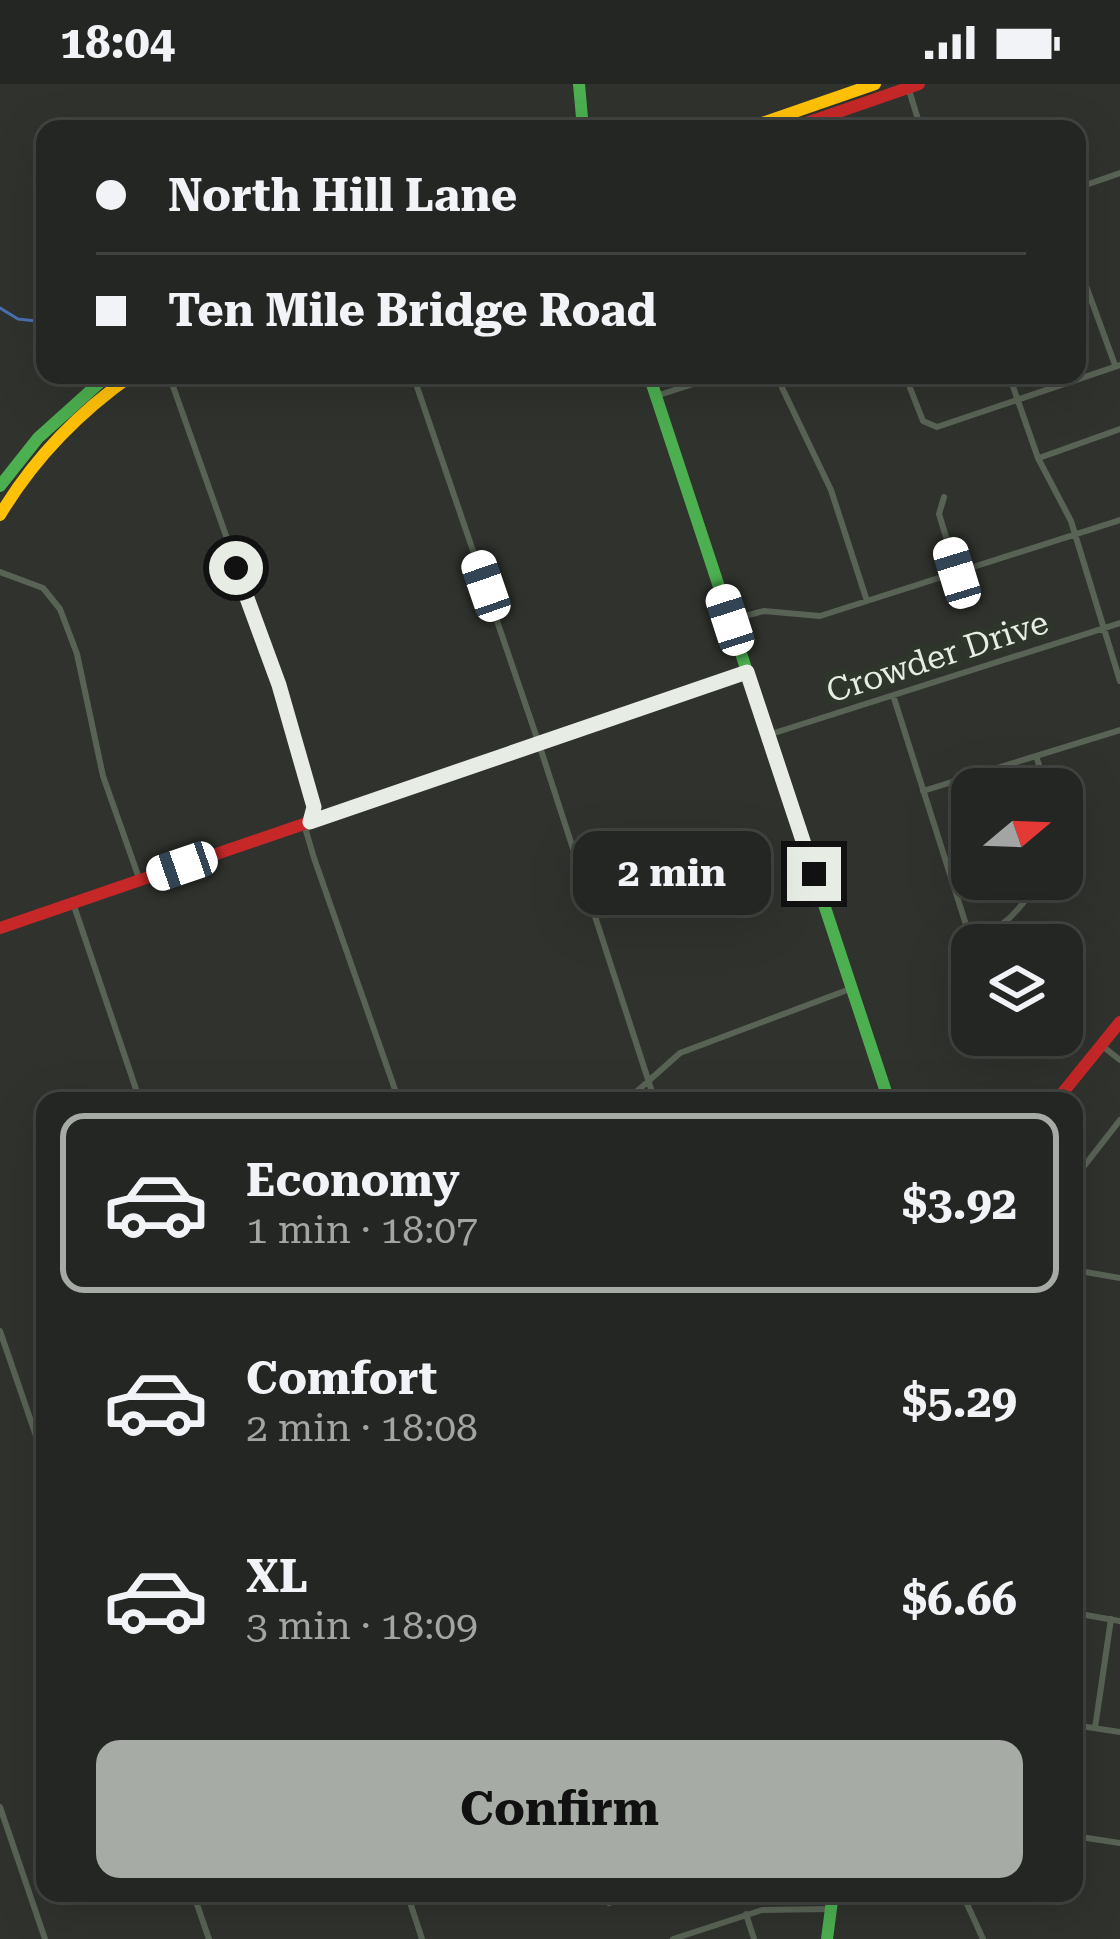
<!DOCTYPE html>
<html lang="en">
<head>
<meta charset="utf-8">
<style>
  body { margin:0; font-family:"Roboto Serif",serif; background:#2b2e2a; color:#f1f3f6; height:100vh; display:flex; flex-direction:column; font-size:45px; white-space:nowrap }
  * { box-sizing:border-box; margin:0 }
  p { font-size:39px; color:#a3a5a5 }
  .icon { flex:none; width:66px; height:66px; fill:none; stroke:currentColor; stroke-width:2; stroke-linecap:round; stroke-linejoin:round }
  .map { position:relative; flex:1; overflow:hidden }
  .drawer { position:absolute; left:36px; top:1008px; width:1047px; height:810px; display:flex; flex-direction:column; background:#232622; border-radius:24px; box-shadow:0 12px 48px #0002,0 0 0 3px #404340 }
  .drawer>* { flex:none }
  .hud { position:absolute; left:36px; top:36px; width:1050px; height:264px; border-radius:24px; box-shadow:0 12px 48px #0002,0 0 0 3px #404340; display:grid; align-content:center; height:264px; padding:0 60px; background:#232622 }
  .needle { width:78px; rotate:71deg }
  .fabs { position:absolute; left:951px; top:684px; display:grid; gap:24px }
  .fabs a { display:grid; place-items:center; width:132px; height:132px; border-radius:24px; background:#232622; box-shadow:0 12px 48px #0002,0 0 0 3px #404340; font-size:60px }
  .end { position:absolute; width:54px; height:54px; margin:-27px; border:15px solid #e7ece5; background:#111; box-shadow:0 0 0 6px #111 }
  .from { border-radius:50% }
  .bubble { position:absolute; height:84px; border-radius:24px; background:#232622; box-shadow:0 12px 48px #0002,0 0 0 3px #404340; font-size:39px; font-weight:700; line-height:84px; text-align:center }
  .car { position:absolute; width:36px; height:72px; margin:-36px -18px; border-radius:15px; box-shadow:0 0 9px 3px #0007; background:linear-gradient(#fff 24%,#345 0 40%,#fff 0 76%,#345 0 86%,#fff 0) }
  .hud b { display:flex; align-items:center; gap:42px; height:114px; font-size:45px }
  .hud b+b { border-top:3px solid #404340 }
  .hud i { width:30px; height:30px; background:#f1f3f6 }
  ul { padding:21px 0 0; list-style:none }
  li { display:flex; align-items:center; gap:36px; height:180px; margin:0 24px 18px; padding:0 36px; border:6px solid transparent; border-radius:24px }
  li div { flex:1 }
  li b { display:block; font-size:45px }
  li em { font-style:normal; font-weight:700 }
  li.current { border-color:#a7aba5 }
  li>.icon { width:108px; height:108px; stroke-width:1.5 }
  .cta { display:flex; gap:24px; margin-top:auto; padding:24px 60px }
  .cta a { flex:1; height:138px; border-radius:24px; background:#a7aba5; color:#111; font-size:48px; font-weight:700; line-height:138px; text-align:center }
  .status { display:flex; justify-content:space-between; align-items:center; height:84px; padding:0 60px; background:#232622; direction:ltr }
  .status svg { height:33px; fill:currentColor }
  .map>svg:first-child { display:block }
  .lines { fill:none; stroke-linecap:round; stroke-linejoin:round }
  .stream { stroke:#4a71b0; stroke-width:3 }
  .street { stroke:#596355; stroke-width:6 }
  .fast { stroke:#4caf50; stroke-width:12 }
  .slow { stroke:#ffc107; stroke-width:12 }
  .jam { stroke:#c62828; stroke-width:12 }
  .route { stroke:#e7ece5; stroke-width:15 }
  .labels { text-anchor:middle; stroke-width:12; stroke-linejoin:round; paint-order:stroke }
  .street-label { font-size:33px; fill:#e7ece5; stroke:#2e352a }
</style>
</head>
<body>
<div class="status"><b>18:04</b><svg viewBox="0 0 49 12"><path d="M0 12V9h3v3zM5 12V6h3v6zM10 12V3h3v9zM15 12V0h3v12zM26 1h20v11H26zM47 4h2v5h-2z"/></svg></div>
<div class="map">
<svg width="1120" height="1855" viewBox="0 0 1120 1855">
  <rect width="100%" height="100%" fill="#2f322d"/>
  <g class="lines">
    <path class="stream" d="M 0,224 L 18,235 L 45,238"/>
    <path class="street" d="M 908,3 L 921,45
      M 897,45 L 919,38
      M 1077,104 L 1120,89
      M 1077,177 L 1115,281
      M 169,291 L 279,601 L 314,723 L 306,747 L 314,774 L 399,1017
      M 413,291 L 539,660 L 655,1017
      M 776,291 L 831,406 L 867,517
      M 905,291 L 923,337 L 937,343 L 1120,281
      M 1009,291 L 1038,374 L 1071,437 L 1120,597
      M 656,312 L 721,291
      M 1039,374 L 1120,345
      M 944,413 L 939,430 L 957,489
      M 0,488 L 43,504 L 60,525 L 77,570 L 103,692 L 140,797
      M 730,536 L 764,527 L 820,532 L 1120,436
      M 893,611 L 968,847 C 1001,856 1024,818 1041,795
      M 768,651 L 1120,539
      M 1036,672 L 1047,705
      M 923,707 L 1120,646
      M 1062,752 L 1062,769
      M 73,819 L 140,1017
      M 1101,961 L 1120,976
      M 626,1017 L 680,969 L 850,905
      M 1074,1095 L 1120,1036
      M 1074,1186 L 1120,1194
      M 0,1247 L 45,1378
      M 1074,1529 L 1120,1537
      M 1074,1641 L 1120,1648
      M 1095,1644 L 1111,1535
      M 0,1723 L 45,1855
      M 1074,1752 L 1120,1759
      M 193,1809 L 209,1855
      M 407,1809 L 422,1855
      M 962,1809 L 983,1855
      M 609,1819 L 628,1809
      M 746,1830 L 754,1855
      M 673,1855 L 762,1826 L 830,1825"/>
    <path class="fast" d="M 579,0 L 583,45
      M 649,291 L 889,1017
      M 0,402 L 38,354 L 108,291
      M 827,1855 L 833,1809"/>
    <path class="slow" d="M 745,45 L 875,0
      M 0,431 C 34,374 78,329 132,291
      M 593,641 L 747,588"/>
    <path class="jam" d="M 789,45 L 919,0
      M 0,844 L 593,641
      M 1056,1017 L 1120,938"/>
  </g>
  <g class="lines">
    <path class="route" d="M 236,484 L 279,601 L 314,723 L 310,738 L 747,588 L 814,790"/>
  </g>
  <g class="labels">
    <g class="street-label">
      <text transform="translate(937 572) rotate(-18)" y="12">Crowder Drive</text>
    </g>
  </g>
</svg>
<div class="fabs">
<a><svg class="needle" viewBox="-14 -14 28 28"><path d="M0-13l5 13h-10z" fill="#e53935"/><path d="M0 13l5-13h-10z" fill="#a3a5a5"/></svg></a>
<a><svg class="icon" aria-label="layers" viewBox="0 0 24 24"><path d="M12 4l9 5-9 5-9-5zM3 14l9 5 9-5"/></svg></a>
</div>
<i class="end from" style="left:236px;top:484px"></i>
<i class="end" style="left:814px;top:790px"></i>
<div class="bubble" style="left:573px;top:747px;width:198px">2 min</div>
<i class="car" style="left:957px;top:489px;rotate:343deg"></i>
<i class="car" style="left:486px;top:502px;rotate:341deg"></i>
<i class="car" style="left:730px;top:536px;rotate:342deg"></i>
<i class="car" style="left:182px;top:782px;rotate:251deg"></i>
<div class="hud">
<b><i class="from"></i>North Hill Lane</b>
<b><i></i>Ten Mile Bridge Road</b>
</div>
<section class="drawer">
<ul>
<li class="current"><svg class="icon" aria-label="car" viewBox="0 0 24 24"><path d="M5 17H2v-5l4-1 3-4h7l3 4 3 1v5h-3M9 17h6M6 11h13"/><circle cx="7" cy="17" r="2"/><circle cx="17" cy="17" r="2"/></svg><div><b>Economy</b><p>1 min · 18:07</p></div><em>$3.92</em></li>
<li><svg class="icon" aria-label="car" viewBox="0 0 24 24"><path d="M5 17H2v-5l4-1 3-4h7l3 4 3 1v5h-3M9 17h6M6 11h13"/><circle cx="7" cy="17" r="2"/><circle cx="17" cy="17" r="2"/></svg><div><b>Comfort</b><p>2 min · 18:08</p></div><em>$5.29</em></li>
<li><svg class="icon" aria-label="car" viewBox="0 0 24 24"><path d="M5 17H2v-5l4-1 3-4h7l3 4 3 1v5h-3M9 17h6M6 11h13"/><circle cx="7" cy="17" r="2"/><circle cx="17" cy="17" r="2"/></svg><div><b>XL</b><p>3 min · 18:09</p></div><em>$6.66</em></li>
</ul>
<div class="cta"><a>Confirm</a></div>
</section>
</div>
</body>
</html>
